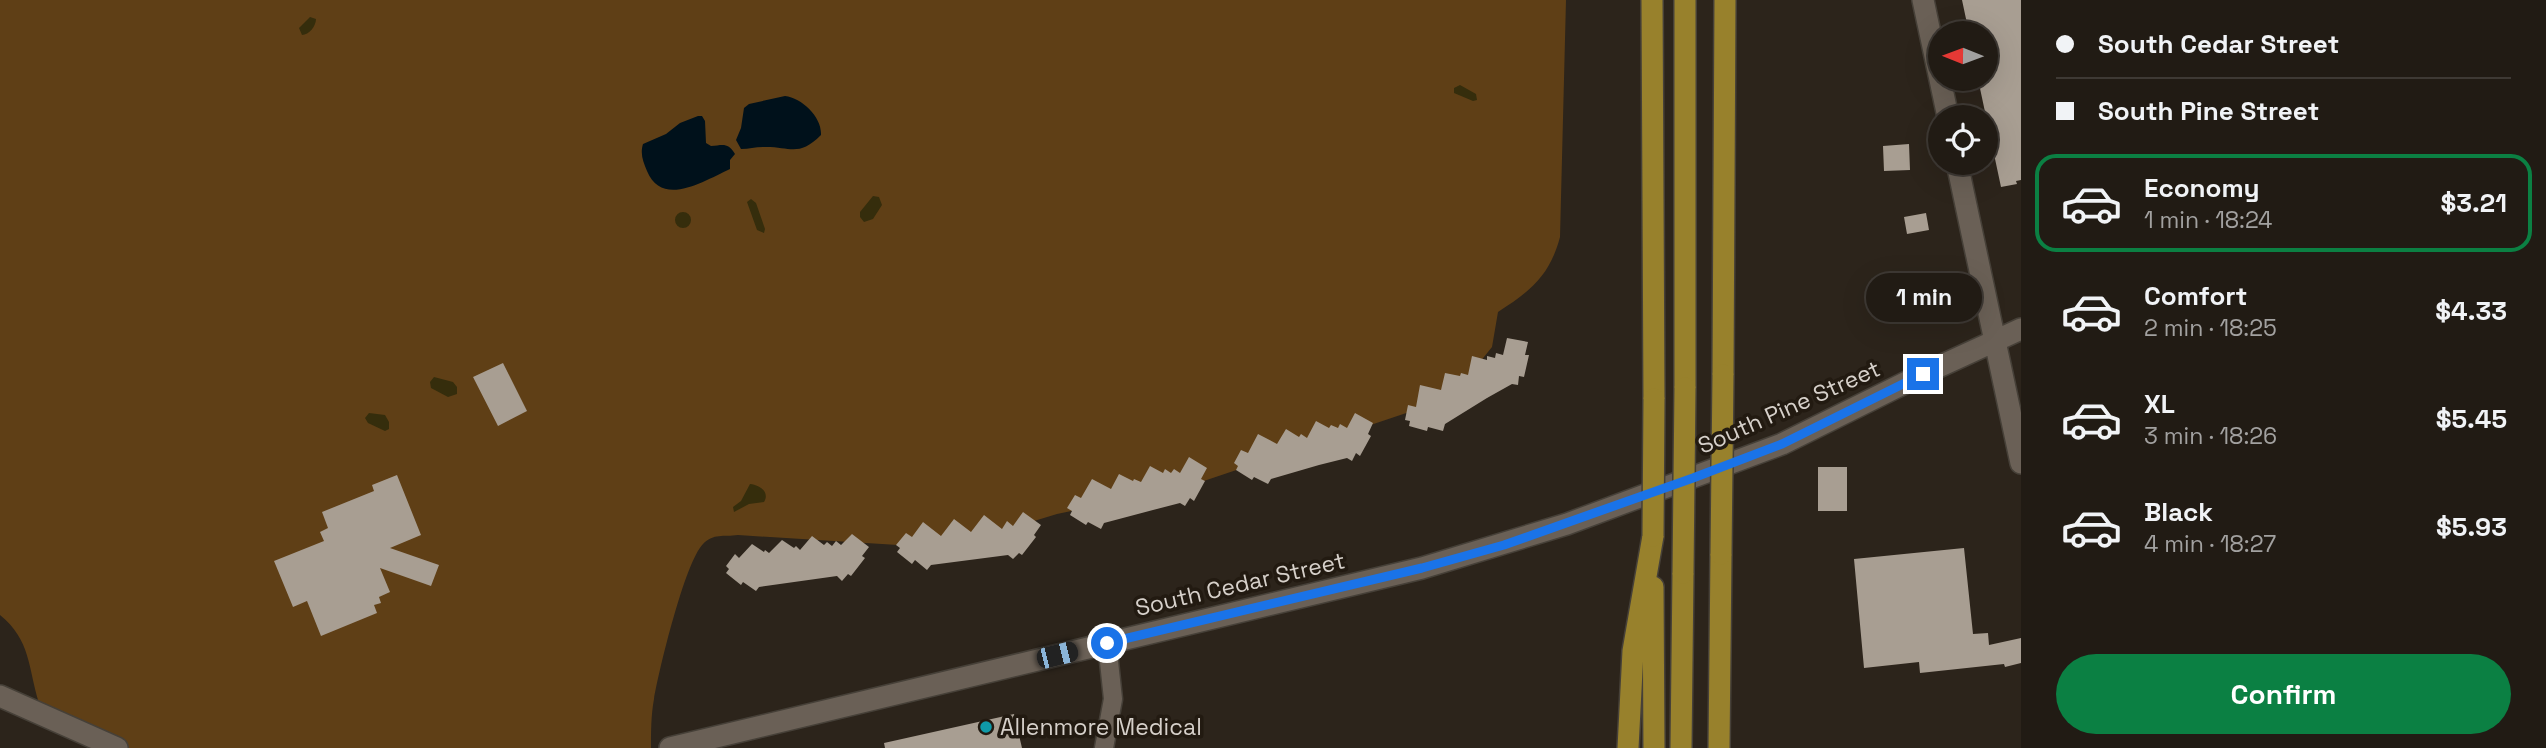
<!DOCTYPE html>
<html lang="en">
<head>
<meta charset="utf-8">
<style>
  body { margin:0; font-family:"Space Grotesk",sans-serif; background:#2d2822; color:#f1f3f6; height:100vh; display:flex; flex-direction:column; font-size:26px; white-space:nowrap }
  * { box-sizing:border-box; margin:0 }
  p { font-size:23px; color:#a2a1a0 }
  .icon { flex:none; width:38px; height:38px; fill:none; stroke:currentColor; stroke-width:2; stroke-linecap:round; stroke-linejoin:round }
  .map { position:relative; flex:1; overflow:hidden }
  .sheet { display:flex; flex-direction:column; background:#211b14; width:525px }
  .sheet>* { flex:none }
  .guide { display:grid; align-content:center; height:154px; padding:0 35px; background:#211b14 }
  .needle { width:46px; rotate:271deg }
  .fabs { position:absolute; left:1928px; top:21px; display:grid; gap:14px }
  .fabs a { display:grid; place-items:center; width:70px; height:70px; border-radius:50%; background:#211b14; box-shadow:0 7px 28px #0002,0 0 0 2px #3e3934; font-size:35px }
  .end { position:absolute; width:32px; height:32px; margin:-16px; border:9px solid #1a73e8; background:#fff; box-shadow:0 0 0 4px #fff }
  .from { border-radius:50% }
  .bubble { position:absolute; height:49px; border-radius:24px; background:#211b14; box-shadow:0 7px 28px #0002,0 0 0 2px #3e3934; font-size:23px; font-weight:600; line-height:49px; text-align:center }
  .car { position:absolute; width:21px; height:42px; margin:-21px -10px; border-radius:9px; box-shadow:0 0 5px 2px #0007; background:linear-gradient(#222 24%,#8ab4d8 0 40%,#222 0 76%,#8ab4d8 0 86%,#222 0) }
  .guide b { display:flex; align-items:center; gap:24px; height:66px; font-size:26px }
  .guide b+b { border-top:2px solid #3e3934 }
  .guide i { width:18px; height:18px; background:#f1f3f6 }
  ul { padding:0; list-style:none }
  li { display:flex; align-items:center; gap:21px; height:98px; margin:0 14px 10px; padding:0 21px; border:4px solid transparent; border-radius:21px }
  li div { flex:1 }
  li b { display:block; font-size:26px }
  li em { font-style:normal; font-weight:600 }
  li.selected { border-color:#0b8043 }
  li>.icon { width:63px; height:63px; stroke-width:1.5 }
  .cta { display:flex; gap:14px; margin-top:auto; padding:14px 35px }
  .cta a { flex:1; height:80px; border-radius:42px; background:#0b8043; color:#fff; font-size:28px; font-weight:600; line-height:80px; text-align:center }
  main { display:flex; flex:1; min-height:0 }
  .map>svg:first-child { display:block }
  .green { fill:#5f3f16 }
  .sand { fill:#352d0c }
  .water { fill:#00111b }
  .building { fill:#a89e92 }
  .lines { fill:none; stroke-linecap:round; stroke-linejoin:round }
  .minor-casing { stroke:#464038; stroke-width:21 }
  .secondary-casing { stroke:#464038; stroke-width:24 }
  .motorway-casing { stroke:#464038; stroke-width:24 }
  .minor { stroke:#6a6056; stroke-width:18 }
  .secondary { stroke:#6a6056; stroke-width:21 }
  .motorway { stroke:#98812c; stroke-width:21 }
  .motorway-bridge-casing { stroke:#464038; stroke-width:24; stroke-linecap:butt }
  .motorway-bridge { stroke:#98812c; stroke-width:21 }
  .route { stroke:#1a73e8; stroke-width:9 }
  .culture-dot { fill:#0f9aa8; stroke:#221a11; stroke-width:2.5 }
  .labels { text-anchor:middle; stroke-width:7; stroke-linejoin:round; paint-order:stroke }
  .street-label { font-size:23px; fill:#d6d0ca; stroke:#221a11 }
  .poi-label { font-size:23px; fill:#d6d0ca; stroke:#221a11; text-anchor:start }
</style>
</head>
<body>
<main>
<div class="map">
<svg width="2021" height="748" viewBox="0 0 2021 748">
  <rect width="100%" height="100%" fill="#2c241b"/>
  <path class="green" d="M 0,0 L 1566,0 L 1560,237 C 1550,275 1531,291 1498,312 L 1492,347 L 1451,398 L 1186,487 L 1057,514 L 946,548 L 738,535 C 723,537 714,533 703,544 C 685,562 659,670 654,699 C 651,715 651,732 651,748 L 117,748 L 39,703 C 28,668 31,640 0,615 Z"/>
  <path class="sand" d="M 310,17 L 316,19 C 316,26 309,35 302,35 L 299,28 Z
    M 1460,85 L 1476,94 L 1477,100 L 1473,101 L 1454,93 L 1454,88 Z
    M 873,196 L 879,197 L 882,205 L 873,219 L 864,222 L 860,217 L 860,212 Z
    M 751,199 L 756,203 L 765,229 L 764,233 L 757,230 L 747,202 Z
    M675 220a8 8 0 1 1 16 0a8 8 0 1 1-16 0Z
    M 434,377 L 453,382 L 457,387 L 457,394 L 448,397 L 431,388 L 430,382 Z
    M 369,413 L 385,415 L 389,422 L 389,429 L 385,431 L 368,423 L 365,418 Z
    M 750,484 C 760,485 770,492 764,502 L 749,504 L 734,512 L 733,507 L 741,501 Z"/>
  <path class="water" d="M 785,96 C 802,98 822,117 821,135 C 798,158 790,146 763,147 C 755,147 749,149 741,149 L 736,140 L 741,128 L 744,108 L 749,104 Z
    M 698,116 L 702,116 L 705,121 L 706,143 L 711,146 C 723,145 728,142 735,154 L 730,160 L 730,169 C 704,181 662,208 647,171 C 643,161 640,154 643,144 L 666,134 L 680,123 Z"/>
  <path class="building" d="M 1962,0 L 2021,0 L 2021,180 L 2016,181 L 2017,184 L 2001,187 L 1978,79 L 1986,79 L 1986,33 L 1969,33 Z
    M 1909,144 L 1910,170 L 1884,171 L 1883,146 Z
    M 1926,213 L 1929,230 L 1907,234 L 1904,217 Z
    M 1507,338 L 1528,342 L 1525,355 L 1529,355 L 1524,377 L 1519,376 L 1518,385 L 1512,384 L 1487,398 L 1445,424 L 1443,431 L 1428,427 L 1427,431 L 1409,426 L 1410,421 L 1405,420 L 1408,405 L 1416,407 L 1420,385 L 1441,390 L 1445,373 L 1460,376 L 1461,373 L 1468,375 L 1472,356 L 1487,360 L 1487,356 L 1495,358 L 1496,353 L 1503,355 Z
    M 503,363 L 527,411 L 498,426 L 473,377 Z
    M 1355,413 L 1373,423 L 1368,434 L 1371,436 L 1360,456 L 1356,453 L 1352,461 L 1347,458 L 1319,465 L 1271,479 L 1268,484 L 1254,477 L 1252,480 L 1236,470 L 1238,466 L 1234,463 L 1241,450 L 1248,453 L 1258,434 L 1277,444 L 1286,429 L 1299,437 L 1301,434 L 1307,438 L 1316,421 L 1329,428 L 1331,425 L 1338,428 L 1340,424 L 1347,428 Z
    M 1189,457 L 1207,468 L 1201,479 L 1205,481 L 1194,501 L 1190,498 L 1185,506 L 1180,503 L 1153,510 L 1104,523 L 1101,529 L 1088,522 L 1086,525 L 1070,515 L 1072,511 L 1067,508 L 1075,495 L 1081,498 L 1092,479 L 1111,489 L 1119,474 L 1133,481 L 1134,479 L 1141,482 L 1150,466 L 1163,473 L 1165,469 L 1171,473 L 1174,469 L 1180,473 Z
    M 1818,467 L 1847,467 L 1847,511 L 1818,511 Z
    M 397,475 L 421,535 L 390,548 L 439,565 L 431,586 L 380,568 L 390,592 L 379,597 L 381,603 L 374,605 L 377,613 L 321,636 L 307,601 L 293,607 L 274,561 L 324,541 L 320,532 L 328,528 L 322,512 L 374,491 L 372,485 Z
    M 1023,512 L 1041,525 L 1034,535 L 1036,537 L 1022,555 L 1019,553 L 1013,559 L 1008,555 L 931,565 L 927,570 L 915,560 L 912,564 L 897,552 L 900,548 L 896,545 L 906,533 L 912,537 L 923,522 L 941,536 L 954,519 L 971,532 L 984,515 L 1002,529 L 1007,521 L 1013,526 Z
    M 852,534 L 869,547 L 862,556 L 865,558 L 851,576 L 848,574 L 842,581 L 837,576 L 759,587 L 756,591 L 743,582 L 741,585 L 726,573 L 729,569 L 726,566 L 735,554 L 739,558 L 752,544 L 764,552 L 765,550 L 769,553 L 782,540 L 794,548 L 796,546 L 800,550 L 812,536 L 824,545 L 827,542 L 832,546 L 836,541 L 841,545 Z
    M 1964,548 L 1973,634 L 1988,633 L 1989,645 L 2021,638 L 2021,663 L 2005,667 L 2004,664 L 1920,673 L 1919,662 L 1864,668 L 1854,559 Z
    M 1014,714 L 1022,748 L 885,748 L 884,743 Z"/>
  <g class="lines">
    <g class="minor-casing">
      <path id="minor" d="M 1104,748 L 1113,699 L 1107,643"/>
    </g>
    <g class="secondary-casing">
      <path id="secondary" d="M 1923,0 L 1948,117
        M 1957,163 L 2021,463
        M 0,696 L 117,748
        M 670,748 L 1422,568 L 1567,524 L 1782,444 L 1923,374 L 2021,329"/>
    </g>
    <g class="motorway-casing">
      <path id="motorway" d="M 1652,0 L 1654,399
        M 1723,375 L 1725,0
        M 1685,388 L 1685,0
        M 1653,587 L 1654,748
        M 1628,748 L 1633,651 L 1653,536
        M 1681,748 L 1683,573
        M 1719,748 L 1721,554"/>
    </g>
    <use href="#minor" class="minor"/>
    <use href="#secondary" class="secondary"/>
    <use href="#motorway" class="motorway"/>
    <g class="motorway-bridge-casing">
      <path id="motorway-bridge" d="M 1653,536 L 1654,399
        M 1721,554 L 1723,375
        M 1683,573 L 1685,388"/>
    </g>
    <use href="#motorway-bridge" class="motorway-bridge"/>
  </g>
  <g class="lines">
    <path class="route" d="M 1107,643 L 1422,568 L 1504,545 L 1693,478 L 1782,444 L 1923,374"/>
  </g>
  <circle class="culture-dot" cx="986" cy="727" r="7"/>
  <g class="labels">
    <g class="street-label">
      <text transform="translate(1789 407) rotate(-24)" y="8">South Pine Street</text>
      <text transform="translate(1240 584) rotate(-13)" y="8">South Cedar Street</text>
    </g>
    <g class="poi-label">
      <text x="1000" y="735">Allenmore Medical</text>
    </g>
  </g>
</svg>
<div class="fabs">
<a><svg class="needle" viewBox="-14 -14 28 28"><path d="M0-13l5 13h-10z" fill="#e53935"/><path d="M0 13l5-13h-10z" fill="#a2a1a0"/></svg></a>
<a><svg class="icon" aria-label="locate" viewBox="0 0 24 24"><circle cx="12" cy="12" r="6"/><path d="M12 2v4M12 18v4M2 12h4M18 12h4"/></svg></a>
</div>
<i class="end from" style="left:1107px;top:643px"></i>
<i class="end" style="left:1923px;top:374px"></i>
<div class="bubble" style="left:1866px;top:273px;width:116px">1 min</div>
<i class="car" style="left:1057px;top:655px;rotate:76deg"></i>
</div>
<section class="sheet">
<div class="guide">
<b><i class="from"></i>South Cedar Street</b>
<b><i></i>South Pine Street</b>
</div>
<ul>
<li class="selected"><svg class="icon" aria-label="car" viewBox="0 0 24 24"><path d="M5 17H2v-5l4-1 3-4h7l3 4 3 1v5h-3M9 17h6M6 11h13"/><circle cx="7" cy="17" r="2"/><circle cx="17" cy="17" r="2"/></svg><div><b>Economy</b><p>1 min · 18:24</p></div><em>$3.21</em></li>
<li><svg class="icon" aria-label="car" viewBox="0 0 24 24"><path d="M5 17H2v-5l4-1 3-4h7l3 4 3 1v5h-3M9 17h6M6 11h13"/><circle cx="7" cy="17" r="2"/><circle cx="17" cy="17" r="2"/></svg><div><b>Comfort</b><p>2 min · 18:25</p></div><em>$4.33</em></li>
<li><svg class="icon" aria-label="car" viewBox="0 0 24 24"><path d="M5 17H2v-5l4-1 3-4h7l3 4 3 1v5h-3M9 17h6M6 11h13"/><circle cx="7" cy="17" r="2"/><circle cx="17" cy="17" r="2"/></svg><div><b>XL</b><p>3 min · 18:26</p></div><em>$5.45</em></li>
<li><svg class="icon" aria-label="car" viewBox="0 0 24 24"><path d="M5 17H2v-5l4-1 3-4h7l3 4 3 1v5h-3M9 17h6M6 11h13"/><circle cx="7" cy="17" r="2"/><circle cx="17" cy="17" r="2"/></svg><div><b>Black</b><p>4 min · 18:27</p></div><em>$5.93</em></li>
</ul>
<div class="cta"><a>Confirm</a></div>
</section>
</main>
</body>
</html>
